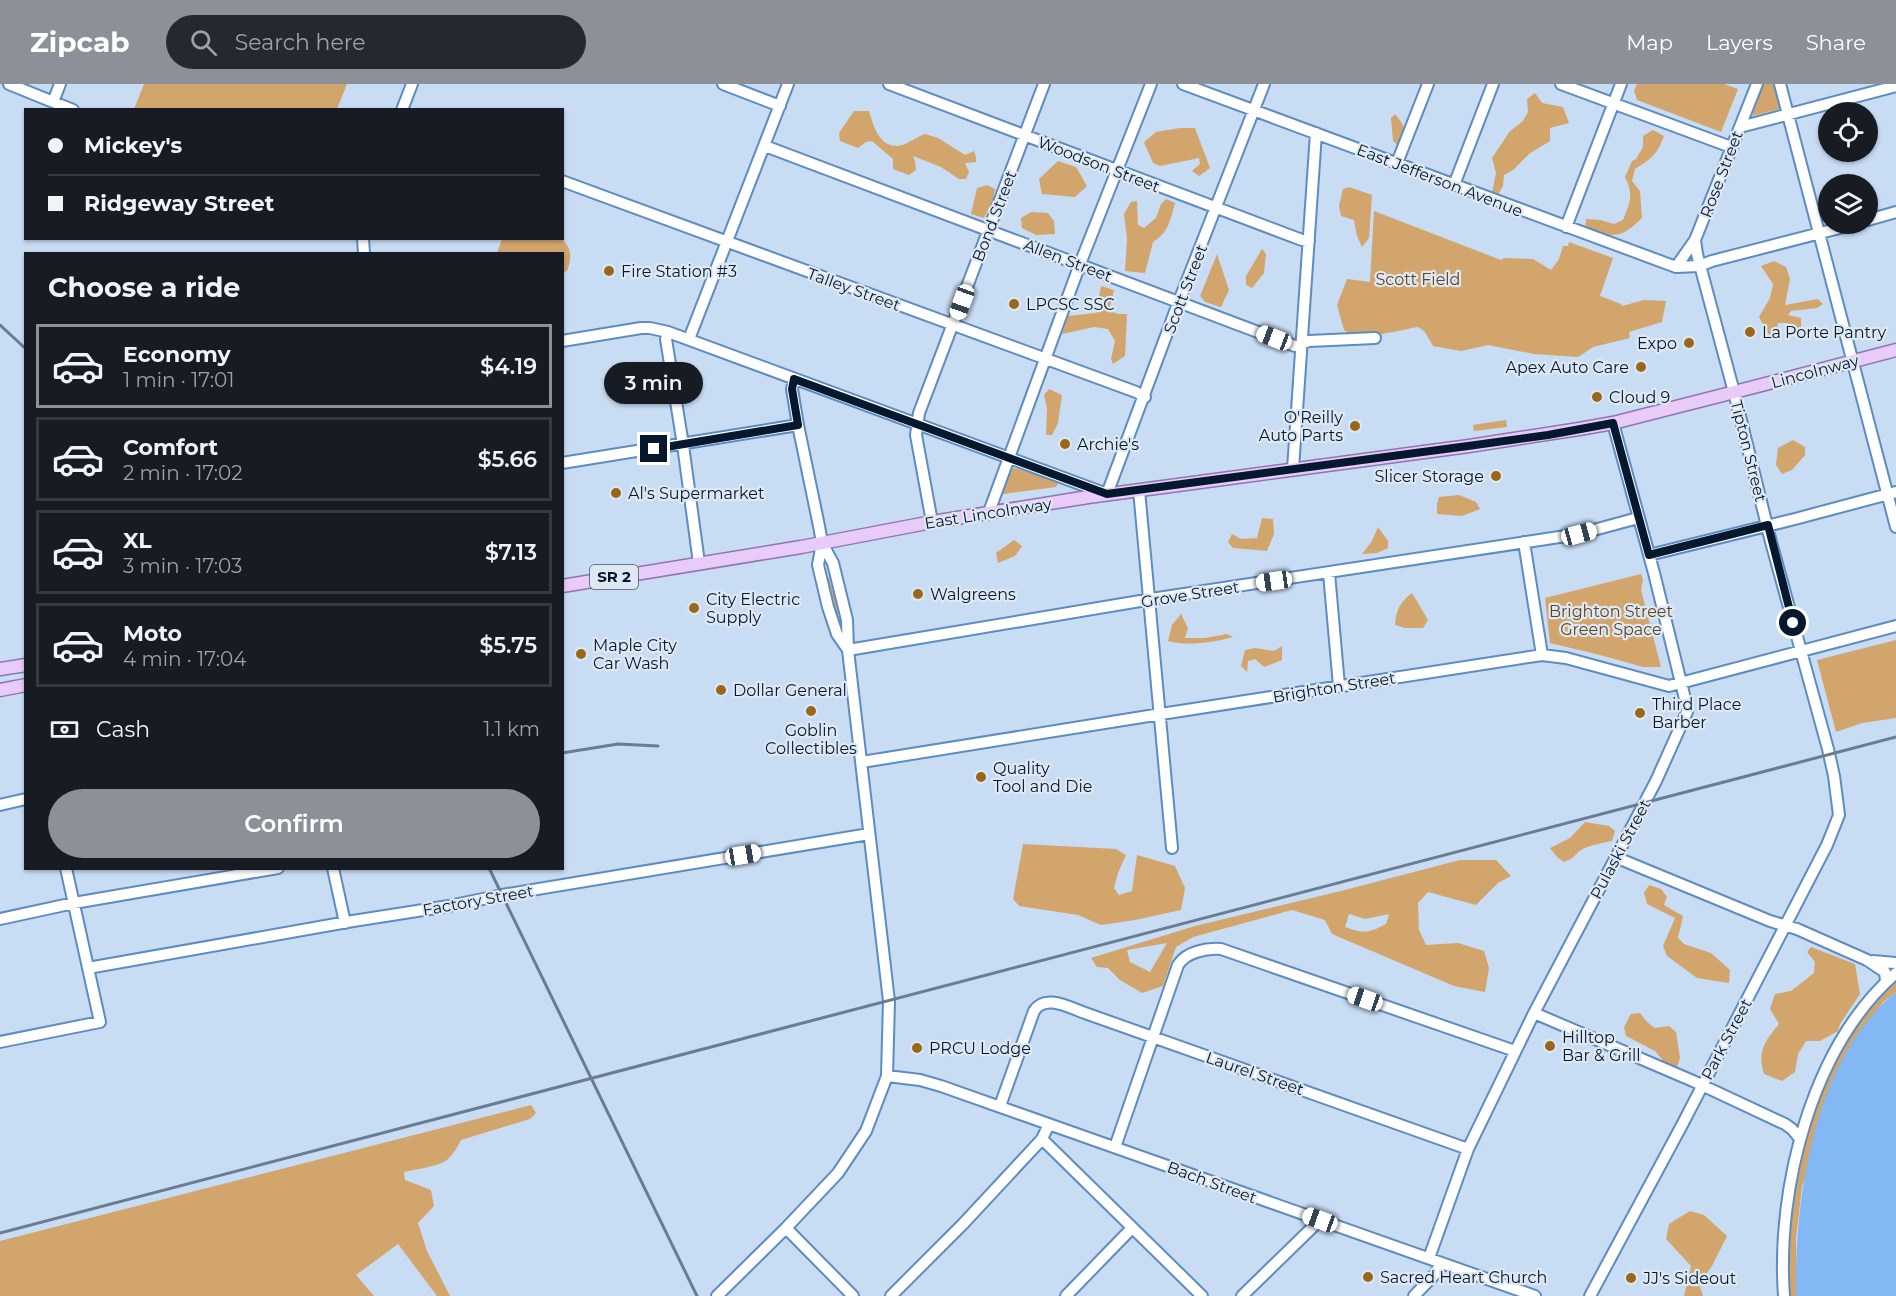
<!DOCTYPE html>
<html lang="en">
<head>
<meta charset="utf-8">
<style>
  body { margin:0; font-family:Montserrat,sans-serif; background:#242831; color:#f1f3f6; height:100vh; display:flex; flex-direction:column; font-size:22px; white-space:nowrap }
  * { box-sizing:border-box; margin:0 }
  p { font-size:20px; color:#9ea1a6 }
  .icon { flex:none; width:33px; height:33px; fill:none; stroke:currentColor; stroke-width:2; stroke-linecap:round; stroke-linejoin:round }
  .map { position:relative; flex:1; overflow:hidden }
  .sheet { position:absolute; left:24px; top:168px; width:540px; height:618px; display:flex; flex-direction:column; background:#171b24; border-radius:0px; box-shadow:0 2px 4px #0004 }
  .sheet>* { flex:none }
  .top-card { position:absolute; left:24px; top:24px; width:540px; height:132px; border-radius:0px; box-shadow:0 2px 4px #0004; display:grid; align-content:center; height:132px; padding:0 24px; background:#171b24 }
  .buttons { position:absolute; left:1818px; top:18px; display:grid; gap:12px }
  .buttons a { display:grid; place-items:center; width:60px; height:60px; border-radius:50%; background:#171b24; box-shadow:0 2px 4px #0004; font-size:30px }
  .end { position:absolute; width:27px; height:27px; margin:-14px; border:8px solid #06182d; background:#fff; box-shadow:0 0 0 3px #fff }
  .from { border-radius:50% }
  .bubble { position:absolute; height:42px; border-radius:21px; background:#171b24; box-shadow:0 2px 4px #0004; font-size:20px; font-weight:600; line-height:42px; text-align:center }
  .car { position:absolute; width:18px; height:36px; margin:-18px -9px; border-radius:8px; box-shadow:0 0 4px 2px #0007; background:linear-gradient(#fff 24%,#345 0 40%,#fff 0 76%,#345 0 86%,#fff 0) }
  .top-card b { display:flex; align-items:center; gap:21px; height:57px; font-size:22px }
  .top-card b+b { border-top:2px solid #363941 }
  .top-card i { width:15px; height:15px; background:#f1f3f6 }
  ul { padding:0; list-style:none }
  li { display:flex; align-items:center; gap:18px; height:84px; margin:0 12px 9px; padding:0 12px; border:3px solid #363941; border-radius:0px }
  li div { flex:1 }
  li b { display:block; font-size:22px }
  li em { font-style:normal; font-weight:600 }
  li.active { border-color:#8c9099 }
  li>.icon { width:54px; height:54px; stroke-width:1.5 }
  h2 { padding:0 24px; font-size:27px; line-height:72px }
  .pay { display:flex; align-items:center; gap:15px; height:66px; padding:0 24px; font-size:22px }
  .pay p { margin-inline-start:auto }
  .primary-button { display:flex; gap:12px; margin-top:auto; padding:12px 24px }
  .primary-button a { flex:1; height:69px; border-radius:36px; background:#8c9099; color:#fff; font-size:24px; font-weight:600; line-height:69px; text-align:center }
  header { display:flex; align-items:center; gap:36px; box-sizing:border-box; height:84px; padding:0 30px; background:#8c9099; color:#fff }
  header strong { font-size:28px }
  nav { display:flex; gap:33px; margin-inline-start:auto; font-size:21px }
  .search { width:420px; height:54px; background:#242831; display:flex; align-items:center; gap:15px; box-sizing:border-box; padding:0 21px; border-radius:33px; color:#9ea1a6; font-size:22px }
  .map>svg:first-child { display:block }
  .green { fill:#d2a56d; fill-rule:evenodd }
  .water { fill:#83b8f4 }
  .lines { fill:none; stroke-linecap:round; stroke-linejoin:round }
  .minor-casing { stroke:#5d8cc1; stroke-width:14 }
  .major-casing { stroke:#8e76ae; stroke-width:15 }
  .minor { stroke:#fff; stroke-width:10 }
  .major { stroke:#e8cbf8; stroke-width:12 }
  .rail { stroke:#697c92; stroke-width:3 }
  .route { stroke:#06182d; stroke-width:8 }
  .poi-dot { fill:#98671a; stroke:#dee8f3; stroke-width:2 }
  .labels { text-anchor:middle; stroke-width:4.5; stroke-linejoin:round; paint-order:stroke }
  .shield { fill:#dee8f3; stroke:#475668; stroke-width:1.5 }
  .shield-label { font-size:15px; font-weight:bold; fill:#06182d }
  .street-label { font-size:16px; fill:#06182d; stroke:#dee8f3 }
  .poi-label { font-size:16px; fill:#06182d; stroke:#dee8f3; text-anchor:start }
  .park-label { font-size:16px; fill:#614521; stroke:#dee8f3 }
</style>
</head>
<body>
<header>
<strong>Zipcab</strong>
<div class="search"><svg class="icon" aria-label="search" viewBox="0 0 24 24"><circle cx="10" cy="10" r="6"/><path d="M15 15l6 6"/></svg>Search here</div>
<nav><a>Map</a><a>Layers</a><a>Share</a></nav>
</header>
<div class="map">
<svg width="1896" height="1212" viewBox="0 0 1896 1212">
  <rect width="100%" height="100%" fill="#c8dcf3"/>
  <path class="green" d="M 144,0 L 347,0 L 337,25 L 134,25 Z
    M 1637,0 L 1724,0 L 1738,5 L 1721,48 L 1637,16 L 1634,7 Z
    M 1763,0 L 1776,0 L 1781,22 L 1780,25 L 1752,32 Z
    M 1535,9 L 1542,19 L 1563,23 L 1569,39 L 1550,44 L 1550,57 L 1529,70 L 1513,86 L 1504,91 L 1503,102 L 1497,112 L 1492,109 L 1496,89 L 1492,74 L 1510,47 L 1523,37 L 1528,28 L 1527,15 Z
    M 854,27 L 869,27 C 873,41 879,63 898,62 C 906,61 917,53 925,50 L 938,54 L 965,71 L 974,67 L 976,73 L 976,78 L 965,79 L 969,88 L 966,95 L 959,95 L 941,83 L 913,72 L 915,77 L 916,86 L 909,91 L 893,85 L 893,75 L 872,57 L 866,58 L 858,64 L 840,57 L 839,49 Z
    M 1395,30 C 1407,45 1406,45 1399,62 L 1393,57 L 1391,34 Z
    M 1180,44 L 1195,44 L 1210,84 L 1199,92 L 1192,87 L 1200,80 L 1199,74 L 1160,82 L 1153,79 L 1144,58 L 1156,48 Z
    M 1653,46 L 1664,52 C 1657,71 1651,75 1635,85 L 1632,97 L 1640,107 L 1642,134 C 1620,156 1613,153 1585,145 L 1586,135 L 1600,136 L 1614,140 L 1623,136 C 1630,119 1634,110 1625,93 L 1632,77 L 1636,75 L 1643,63 L 1643,52 Z
    M 1058,77 L 1076,83 L 1087,102 L 1075,113 L 1042,110 L 1039,95 Z
    M 987,101 L 995,105 L 993,116 L 984,134 L 971,130 L 977,104 Z
    M 1349,103 L 1372,111 L 1369,154 L 1362,163 L 1357,152 L 1354,136 L 1341,132 L 1339,122 L 1343,105 Z
    M 1166,115 L 1175,119 C 1170,137 1169,148 1153,158 L 1145,189 L 1125,187 L 1127,155 L 1124,130 L 1131,118 L 1137,117 L 1138,141 L 1144,144 L 1156,134 L 1161,120 Z
    M 1374,127 L 1501,176 L 1504,174 L 1533,175 L 1551,186 L 1559,175 L 1563,162 L 1568,162 L 1569,158 L 1613,174 L 1600,212 L 1621,220 L 1622,222 L 1644,216 L 1666,217 L 1662,238 L 1629,248 L 1630,254 L 1593,263 L 1578,273 L 1534,270 L 1488,261 L 1461,267 L 1433,262 L 1425,248 L 1418,243 C 1404,245 1364,256 1352,251 C 1349,250 1347,248 1344,246 L 1337,221 L 1347,195 L 1370,198 Z
    M 1031,128 L 1048,129 L 1054,137 L 1055,150 L 1036,151 L 1022,144 L 1021,134 Z
    M 562,155 C 572,165 572,174 567,187 L 563,188 L 562,170 L 497,169 L 502,155 Z
    M 1262,165 L 1266,170 L 1264,189 L 1252,204 L 1246,201 L 1246,192 Z
    M 1217,170 L 1229,206 L 1221,223 L 1205,218 L 1200,212 Z
    M 1774,177 L 1786,183 L 1790,195 L 1785,221 L 1818,215 L 1823,220 L 1817,224 L 1791,227 L 1788,231 L 1801,234 L 1801,243 L 1797,246 L 1787,239 L 1778,239 L 1776,253 L 1771,255 L 1759,233 L 1770,214 L 1773,200 L 1761,182 Z
    M 1101,202 L 1114,206 L 1109,227 L 1118,230 L 1127,230 L 1125,272 L 1113,280 L 1111,275 L 1115,257 L 1108,245 L 1094,243 L 1062,250 L 1068,232 L 1096,229 Z
    M 1049,305 L 1062,311 L 1058,339 L 1052,351 L 1046,351 L 1047,324 L 1044,311 Z
    M 1506,336 L 1507,343 L 1474,347 L 1473,341 Z
    M 1793,356 L 1805,363 L 1805,371 L 1792,386 L 1782,390 L 1776,381 L 1778,364 Z
    M 1011,383 L 1056,397 L 1058,400 L 1056,403 L 1003,410 L 1002,407 Z
    M 1459,411 L 1476,418 L 1480,425 L 1462,432 L 1437,430 L 1437,420 L 1439,413 Z
    M 1262,434 L 1273,435 L 1274,450 L 1267,467 L 1233,464 L 1228,458 L 1232,450 L 1241,455 L 1257,454 Z
    M 1378,443 L 1388,457 L 1388,464 L 1377,469 L 1362,470 L 1372,457 Z
    M 1014,456 L 1022,462 L 1015,472 L 998,479 L 996,469 Z
    M 1641,490 L 1643,496 L 1641,506 L 1661,583 L 1643,583 L 1600,571 L 1550,559 L 1545,514 Z
    M 829,493 L 839,530 L 836,531 L 830,519 L 827,494 Z
    M 1412,509 L 1428,536 L 1423,544 L 1405,544 L 1395,541 C 1396,526 1400,518 1412,509 Z
    M 1181,530 L 1188,544 L 1185,554 L 1205,554 L 1227,550 L 1233,553 C 1211,559 1190,562 1168,557 L 1172,541 Z
    M 1896,556 L 1896,634 L 1862,639 L 1836,648 L 1817,576 Z
    M 1282,562 L 1282,576 L 1264,583 L 1255,575 L 1248,577 L 1247,588 L 1241,582 L 1245,566 L 1255,564 L 1274,567 Z
    M 1585,738 L 1609,742 L 1615,747 L 1612,757 C 1602,759 1590,761 1581,766 C 1573,772 1575,774 1564,778 L 1557,773 L 1550,764 L 1570,754 Z
    M 1023,760 L 1116,765 L 1126,771 L 1118,789 L 1114,804 L 1119,811 L 1132,807 L 1137,771 L 1175,782 L 1185,804 L 1181,826 L 1135,836 L 1101,841 L 1078,831 L 1019,822 L 1013,815 Z
    M 1460,776 L 1496,776 L 1511,792 L 1498,799 L 1476,821 L 1428,808 L 1418,819 L 1419,846 L 1426,861 L 1458,859 L 1484,867 L 1489,884 L 1485,908 L 1454,902 L 1332,850 L 1325,836 L 1292,826 L 1193,853 L 1176,863 L 1163,902 L 1142,909 L 1120,896 L 1108,884 L 1097,883 L 1091,874 L 1195,842 L 1341,807 ZM 1349,830 L 1365,835 L 1389,830 L 1386,840 C 1369,849 1364,850 1345,843 ZM 1167,859 L 1150,888 L 1130,878 L 1127,866 Z
    M 1649,801 L 1661,805 L 1667,813 L 1664,821 L 1683,832 L 1678,854 L 1684,860 L 1711,869 L 1730,886 L 1729,899 L 1697,894 L 1667,872 L 1663,862 L 1675,834 L 1647,820 L 1644,809 Z
    M 1811,863 L 1855,880 L 1860,910 L 1840,940 L 1838,947 L 1820,957 L 1806,957 L 1798,970 L 1795,988 L 1782,997 L 1764,990 C 1757,967 1765,957 1779,940 L 1770,925 L 1775,910 L 1791,907 L 1814,889 L 1815,878 L 1807,868 Z
    M 1896,894 L 1896,908 L 1882,919 L 1802,1102 L 1796,1155 L 1796,1212 L 1787,1212 L 1788,1149 L 1800,1072 L 1825,994 L 1865,927 Z
    M 1640,929 L 1647,938 L 1655,944 L 1669,942 L 1676,948 L 1680,974 L 1677,983 L 1666,980 L 1655,967 L 1626,952 L 1624,943 L 1631,930 Z
    M 531,1021 L 536,1029 L 530,1035 L 461,1056 C 458,1062 453,1071 447,1076 C 437,1083 416,1085 404,1088 L 405,1096 L 431,1106 L 434,1122 L 418,1139 L 427,1167 L 450,1212 L 437,1212 L 398,1160 L 356,1191 L 374,1212 L 0,1212 L 0,1157 Z
    M 1690,1127 L 1704,1131 L 1727,1152 L 1712,1182 L 1699,1200 L 1703,1212 L 1684,1212 L 1691,1182 L 1666,1155 L 1669,1140 Z"/>
  <path class="water" d="M 1896,908 L 1896,1212 L 1796,1212 C 1794,1114 1814,973 1896,908 Z"/>
  <g class="lines">
    <g class="minor-casing">
      <path id="minor" d="M 9,0 L 73,26
        M 723,0 L 780,22
        M 889,0 L 1302,156 L 1309,157
        M 1183,0 L 1676,183 L 1699,182 L 1712,177 L 1855,140
        M 1561,0 L 1731,63
        M 1780,0 L 1896,443
        M 53,18 L 60,0
        M 402,26 L 412,0
        M 1740,43 L 1896,2
        M 765,62 L 1295,262 L 1309,257 L 1375,254
        M 1397,79 L 1428,0
        M 562,97 L 1136,308 L 1145,313
        M 1454,101 L 1493,0
        M 1868,136 L 1896,128
        M 1566,143 L 1621,0
        M 363,154 L 364,170
        M 1676,183 L 1695,156
        M 668,248 L 666,255 L 683,361 L 699,479
        M 689,255 L 788,0
        M 562,257 L 641,244 L 650,244 L 668,248 L 1107,410 L 1176,225 L 1264,0
        M 562,379 L 798,341
        M 1293,385 L 1316,49
        M 1139,406 L 1172,764
        M 989,428 L 1080,180 L 1151,0
        M 932,438 L 916,351 L 919,329 L 1044,0
        M 1524,458 L 1542,571
        M 822,459 L 818,481 L 828,523 L 837,550 L 848,566
        M 1649,471 L 1795,435 L 1896,408
        M 1329,489 L 1339,602
        M 848,566 L 1158,514 L 1579,450 L 1638,434
        M 862,678 L 1161,630 L 1542,571 L 1566,574 L 1669,602 L 1896,542
        M 0,721 L 26,715
        M 1615,773 L 1770,837 L 1797,845 L 1867,876 L 1885,888 L 1886,897
        M 333,784 L 345,839
        M 0,835 L 74,819 L 278,784
        M 1873,877 L 1896,879
        M 88,884 L 353,837 L 449,822 L 502,811 L 869,750
        M 1534,929 L 1693,997 L 1785,1040 L 1792,1045 L 1800,1055
        M 0,958 L 100,938 L 66,784
        M 887,992 L 920,996 L 941,1002 L 1535,1212
        M 1000,1022 L 1034,927 C 1045,909 1070,924 1085,929 L 1468,1065
        M 1042,1055 L 1202,1212
        M 1115,1063 L 1178,881 C 1186,868 1206,864 1221,865 L 1515,967
        M 786,1144 L 853,1212
        M 1429,1174 L 1468,1065 L 1534,929 L 1656,697 L 1687,628 L 1686,619 L 1654,489 L 1613,339
        M 717,1212 L 786,1144 L 838,1089 L 866,1047 L 887,992 L 889,917 L 848,566 L 847,536 L 833,479 L 822,459 L 819,442 L 798,341 L 792,305 L 794,295
        M 891,1212 L 963,1140 L 1042,1055 L 1049,1040
        M 1066,1212 L 1132,1144
        M 1242,1212 L 1320,1136
        M 1414,1212 L 1436,1189 L 1440,1179
        M 1590,1212 L 1682,1041 L 1827,761 L 1839,731 L 1834,692 L 1828,665 L 1771,458 L 1734,308 L 1697,170 L 1695,156 L 1757,0
        M 1784,1212 C 1776,1104 1812,962 1896,889"/>
    </g>
    <g class="major-casing">
      <path id="major" d="M 562,502 L 801,463 L 932,438 L 1088,413 L 1469,362 L 1579,345 L 1613,339 L 1723,311 L 1896,266
        M 0,585 L 26,581
        M 0,606 L 26,601"/>
    </g>
    <use href="#minor" class="minor"/>
    <use href="#major" class="major"/>
    <path class="rail" d="M 0,241 L 26,265
      M 562,669 L 618,660 L 658,662
      M 489,784 L 697,1212
      M 0,1149 L 1896,653"/>
  </g>
  <g class="lines">
    <path class="route" d="M 654,365 L 798,341 L 792,305 L 794,295 L 1107,410 L 1468,362 L 1548,351 L 1613,339 L 1649,471 L 1768,441 L 1793,539"/>
  </g>
  <g class="poi-dot">
    <circle cx="609" cy="187" r="6"/>
    <circle cx="1014" cy="220" r="6"/>
    <circle cx="1750" cy="248" r="6"/>
    <circle cx="1689" cy="259" r="6"/>
    <circle cx="1641" cy="283" r="6"/>
    <circle cx="1597" cy="313" r="6"/>
    <circle cx="1355" cy="342" r="6"/>
    <circle cx="1065" cy="360" r="6"/>
    <circle cx="1496" cy="392" r="6"/>
    <circle cx="616" cy="409" r="6"/>
    <circle cx="918" cy="510" r="6"/>
    <circle cx="694" cy="524" r="6"/>
    <circle cx="581" cy="570" r="6"/>
    <circle cx="721" cy="606" r="6"/>
    <circle cx="811" cy="627" r="6"/>
    <circle cx="1640" cy="629" r="6"/>
    <circle cx="981" cy="693" r="6"/>
    <circle cx="1550" cy="962" r="6"/>
    <circle cx="917" cy="964" r="6"/>
    <circle cx="1368" cy="1193" r="6"/>
    <circle cx="1631" cy="1194" r="6"/>
  </g>
  <g class="labels">
    <rect class="shield" x="590" y="481" width="48" height="24" rx="4.5"/>
    <g class="shield-label">
      <text x="614" y="498">SR 2</text>
    </g>
    <g class="street-label">
      <text transform="translate(1099 80) rotate(21)" y="6">Woodson Street</text>
      <text transform="translate(1721 90) rotate(-69)" y="6">Rose Street</text>
      <text transform="translate(1440 96) rotate(21)" y="6">East Jefferson Avenue</text>
      <text transform="translate(994 132) rotate(-69)" y="6">Bond Street</text>
      <text transform="translate(1068 176) rotate(21)" y="6">Allen Street</text>
      <text transform="translate(854 205) rotate(20)" y="6">Talley Street</text>
      <text transform="translate(1185 205) rotate(-69)" y="6">Scott Street</text>
      <text transform="translate(1815 287) rotate(-15)" y="6">Lincolnway</text>
      <text transform="translate(1749 367) rotate(76)" y="6">Tipton Street</text>
      <text transform="translate(988 429) rotate(-9)" y="6">East Lincolnway</text>
      <text transform="translate(1190 510) rotate(-9)" y="6">Grove Street</text>
      <text transform="translate(1334 603) rotate(-9)" y="6">Brighton Street</text>
      <text transform="translate(1620 765) rotate(-62)" y="6">Pulaski Street</text>
      <text transform="translate(478 816) rotate(-10)" y="6">Factory Street</text>
      <text transform="translate(1726 955) rotate(-62)" y="6">Park Street</text>
      <text transform="translate(1255 989) rotate(19)" y="6">Laurel Street</text>
      <text transform="translate(1212 1098) rotate(20)" y="6">Bach Street</text>
    </g>
    <g class="poi-label">
      <text x="621" y="193">Fire Station #3</text>
      <text x="1026" y="226">LPCSC SSC</text>
      <text x="1762" y="254">La Porte Pantry</text>
      <text x="1677" y="265" text-anchor="end">Expo</text>
      <text x="1629" y="289" text-anchor="end">Apex Auto Care</text>
      <text x="1609" y="319">Cloud 9</text>
      <text x="1343" y="339" text-anchor="end">O'Reilly<tspan x="1343" dy="18">Auto Parts</tspan></text>
      <text x="1077" y="366">Archie's</text>
      <text x="1484" y="398" text-anchor="end">Slicer Storage</text>
      <text x="628" y="415">Al's Supermarket</text>
      <text x="930" y="516">Walgreens</text>
      <text x="706" y="521">City Electric<tspan x="706" dy="18">Supply</tspan></text>
      <text x="593" y="567">Maple City<tspan x="593" dy="18">Car Wash</tspan></text>
      <text x="733" y="612">Dollar General</text>
      <text x="1652" y="626">Third Place<tspan x="1652" dy="18">Barber</tspan></text>
      <text x="811" y="652" text-anchor="middle">Goblin<tspan x="811" dy="18">Collectibles</tspan></text>
      <text x="993" y="690">Quality<tspan x="993" dy="18">Tool and Die</tspan></text>
      <text x="1562" y="959">Hilltop<tspan x="1562" dy="18">Bar &amp; Grill</tspan></text>
      <text x="929" y="970">PRCU Lodge</text>
      <text x="1380" y="1199">Sacred Heart Church</text>
      <text x="1643" y="1200">JJ's Sideout</text>
    </g>
    <g class="park-label">
      <text x="1418" y="201">Scott Field</text>
      <text x="1611" y="533">Brighton Street<tspan x="1611" dy="18">Green Space</tspan></text>
    </g>
  </g>
</svg>
<div class="buttons">
<a><svg class="icon" aria-label="locate" viewBox="0 0 24 24"><circle cx="12" cy="12" r="6"/><path d="M12 2v4M12 18v4M2 12h4M18 12h4"/></svg></a>
<a><svg class="icon" aria-label="layers" viewBox="0 0 24 24"><path d="M12 4l9 5-9 5-9-5zM3 14l9 5 9-5"/></svg></a>
</div>
<i class="end from" style="left:1793px;top:539px"></i>
<i class="end" style="left:654px;top:365px"></i>
<div class="bubble" style="left:604px;top:278px;width:99px">3 min</div>
<i class="car" style="left:962px;top:218px;rotate:200deg"></i>
<i class="car" style="left:1274px;top:254px;rotate:291deg"></i>
<i class="car" style="left:1579px;top:450px;rotate:75deg"></i>
<i class="car" style="left:1274px;top:497px;rotate:262deg"></i>
<i class="car" style="left:743px;top:771px;rotate:80deg"></i>
<i class="car" style="left:1365px;top:915px;rotate:289deg"></i>
<i class="car" style="left:1320px;top:1136px;rotate:290deg"></i>
<div class="top-card">
<b><i class="from"></i>Mickey's</b>
<b><i></i>Ridgeway Street</b>
</div>
<section class="sheet">
<h2>Choose a ride</h2>
<ul>
<li class="active"><svg class="icon" aria-label="car" viewBox="0 0 24 24"><path d="M5 17H2v-5l4-1 3-4h7l3 4 3 1v5h-3M9 17h6M6 11h13"/><circle cx="7" cy="17" r="2"/><circle cx="17" cy="17" r="2"/></svg><div><b>Economy</b><p>1 min · 17:01</p></div><em>$4.19</em></li>
<li><svg class="icon" aria-label="car" viewBox="0 0 24 24"><path d="M5 17H2v-5l4-1 3-4h7l3 4 3 1v5h-3M9 17h6M6 11h13"/><circle cx="7" cy="17" r="2"/><circle cx="17" cy="17" r="2"/></svg><div><b>Comfort</b><p>2 min · 17:02</p></div><em>$5.66</em></li>
<li><svg class="icon" aria-label="car" viewBox="0 0 24 24"><path d="M5 17H2v-5l4-1 3-4h7l3 4 3 1v5h-3M9 17h6M6 11h13"/><circle cx="7" cy="17" r="2"/><circle cx="17" cy="17" r="2"/></svg><div><b>XL</b><p>3 min · 17:03</p></div><em>$7.13</em></li>
<li><svg class="icon" aria-label="car" viewBox="0 0 24 24"><path d="M5 17H2v-5l4-1 3-4h7l3 4 3 1v5h-3M9 17h6M6 11h13"/><circle cx="7" cy="17" r="2"/><circle cx="17" cy="17" r="2"/></svg><div><b>Moto</b><p>4 min · 17:04</p></div><em>$5.75</em></li>
</ul>
<div class="pay"><svg class="icon" aria-label="cash" viewBox="0 0 24 24"><path d="M3 7h18v10H3z"/><circle cx="12" cy="12" r="2"/></svg>Cash<p>1.1 km</p></div>
<div class="primary-button"><a>Confirm</a></div>
</section>
</div>
</body>
</html>
